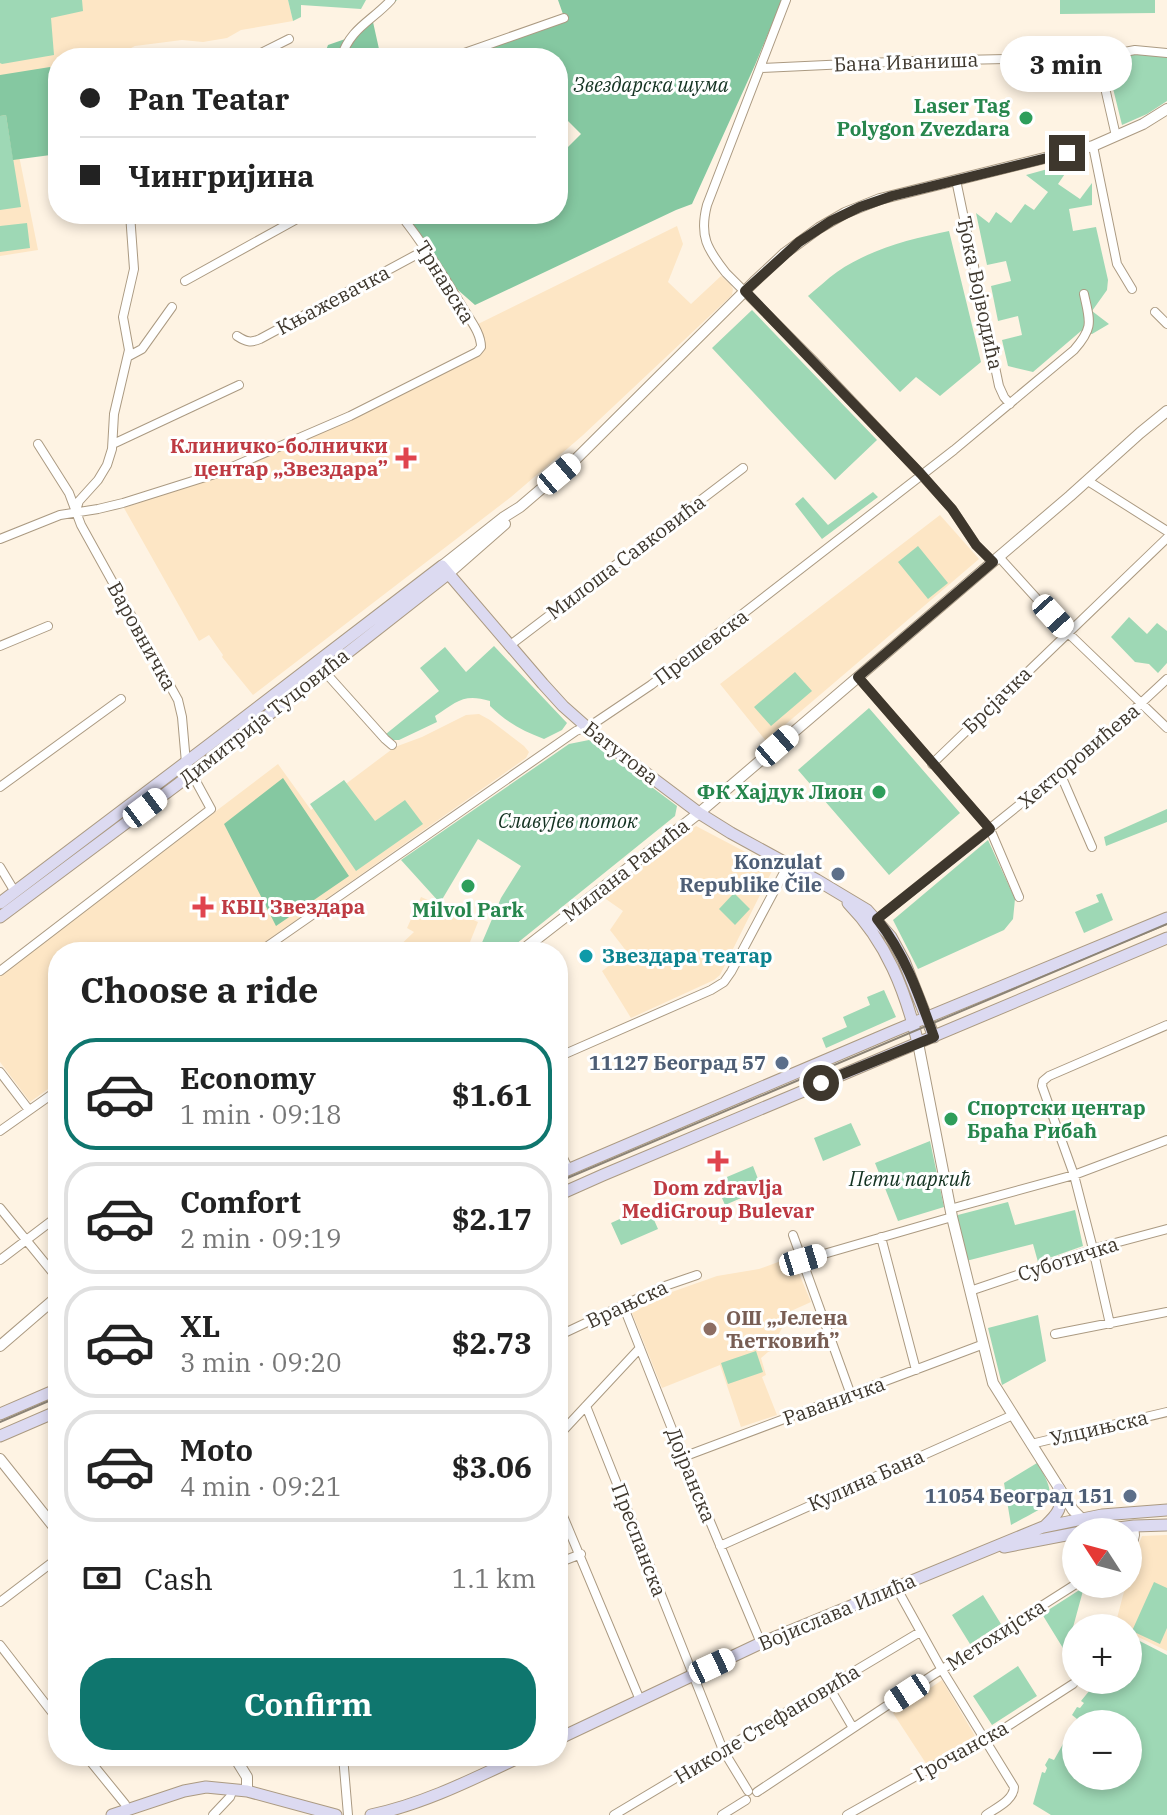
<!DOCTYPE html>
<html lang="en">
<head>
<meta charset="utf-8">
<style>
  body { margin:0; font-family:"IBM Plex Serif",serif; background:#f2f2f2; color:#222; height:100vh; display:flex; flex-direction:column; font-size:30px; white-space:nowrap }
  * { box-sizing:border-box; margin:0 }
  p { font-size:26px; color:#767676 }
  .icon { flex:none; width:44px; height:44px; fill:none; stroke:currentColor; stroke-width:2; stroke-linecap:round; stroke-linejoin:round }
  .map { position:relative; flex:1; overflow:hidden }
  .side { position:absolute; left:48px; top:942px; width:520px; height:824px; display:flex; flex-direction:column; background:#fff; border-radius:32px; box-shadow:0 4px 12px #0003 }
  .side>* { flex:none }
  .guide { position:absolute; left:48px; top:48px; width:520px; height:176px; border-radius:32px; box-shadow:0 4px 12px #0003; display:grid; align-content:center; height:176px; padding:0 32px; background:#fff }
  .needle { width:52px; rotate:306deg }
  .buttons { position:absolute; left:1062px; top:1518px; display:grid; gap:16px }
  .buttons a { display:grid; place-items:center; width:80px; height:80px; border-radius:50%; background:#fff; box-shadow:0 4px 12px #0003; font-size:40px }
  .end { position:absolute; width:36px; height:36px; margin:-18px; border:10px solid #3e372d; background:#fff; box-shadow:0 0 0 4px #fff }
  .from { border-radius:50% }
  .bubble { position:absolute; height:56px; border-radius:28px; background:#fff; box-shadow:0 4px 12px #0003; font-size:26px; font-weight:700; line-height:56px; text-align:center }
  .car { position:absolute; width:24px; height:48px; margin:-24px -12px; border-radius:10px; box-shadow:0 0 6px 2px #0007; background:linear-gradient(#fff 24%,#345 0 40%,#fff 0 76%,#345 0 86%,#fff 0) }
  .guide b { display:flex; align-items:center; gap:28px; height:76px; font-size:30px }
  .guide b+b { border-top:2px solid #e0e0e0 }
  .guide i { width:20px; height:20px; background:#222 }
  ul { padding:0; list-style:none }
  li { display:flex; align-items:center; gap:24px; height:112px; margin:0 16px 12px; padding:0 16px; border:4px solid #e0e0e0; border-radius:32px }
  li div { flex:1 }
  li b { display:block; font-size:30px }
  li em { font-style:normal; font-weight:700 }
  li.active { border-color:#0f766e }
  li>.icon { width:72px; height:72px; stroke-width:1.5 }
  h2 { padding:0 32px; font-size:36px; line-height:96px }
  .pay { display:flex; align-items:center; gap:20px; height:88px; padding:0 32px; font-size:30px }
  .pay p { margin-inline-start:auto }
  .button { display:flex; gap:16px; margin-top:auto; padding:16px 32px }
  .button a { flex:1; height:92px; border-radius:32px; background:#0f766e; color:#fff; font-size:32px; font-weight:700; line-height:92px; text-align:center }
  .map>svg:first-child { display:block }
  .built { fill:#fde6c5 }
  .green { fill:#9ed8b5; fill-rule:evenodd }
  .forest { fill:#85c8a1 }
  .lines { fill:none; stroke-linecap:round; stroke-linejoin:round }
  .minor-casing { stroke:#ab9a82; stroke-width:10 }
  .tertiary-casing { stroke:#ab9a82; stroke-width:12 }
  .secondary-casing { stroke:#ab9a82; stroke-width:13 }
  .minor { stroke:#fff; stroke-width:8 }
  .tertiary { stroke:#fff; stroke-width:10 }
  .secondary { stroke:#dcdaf1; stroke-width:11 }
  .tram { stroke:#8b8376; stroke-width:2 }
  .route { stroke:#3e372d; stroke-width:10 }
  .leisure-dot { fill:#2e9e5b; stroke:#fff; stroke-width:3 }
  .health-dot { fill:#e0444e; stroke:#fff; stroke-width:3 }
  .service-dot { fill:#5c6f8a; stroke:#fff; stroke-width:3 }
  .culture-dot { fill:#0f9aa8; stroke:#fff; stroke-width:3 }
  .education-dot { fill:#8d6e63; stroke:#fff; stroke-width:3 }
  .labels { text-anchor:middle; stroke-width:6; stroke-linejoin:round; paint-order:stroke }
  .street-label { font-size:20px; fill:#3e372d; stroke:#fff }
  .park-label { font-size:20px; font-style:italic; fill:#133221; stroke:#fff }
  .leisure-label { font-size:20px; font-weight:bold; fill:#27864d; stroke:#fff; text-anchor:end }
  .health-label { font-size:20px; font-weight:bold; fill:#be3a42; stroke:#fff; text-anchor:end }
  .service-label { font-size:20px; font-weight:bold; fill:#4e5e75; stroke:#fff; text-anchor:end }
  .culture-label { font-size:20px; font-weight:bold; fill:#0d838f; stroke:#fff; text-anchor:start }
  .education-label { font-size:20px; font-weight:bold; fill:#785e54; stroke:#fff; text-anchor:start }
</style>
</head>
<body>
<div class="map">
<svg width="1167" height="1815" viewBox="0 0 1167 1815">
  <rect width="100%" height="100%" fill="#fef3e3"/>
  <path class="built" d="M 0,0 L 288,0 L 293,21 L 241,30 L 227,38 L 203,42 L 182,40 L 135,46 L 113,57 L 105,58 L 58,58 L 58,66 L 0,80 Z
    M 9,106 L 38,250 L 0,256 L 0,107 Z
    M 677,226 L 683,244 L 668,282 L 691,304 L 721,276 L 730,284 L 733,289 L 732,295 L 582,436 L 511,497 L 253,695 L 222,657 L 223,655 L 209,635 L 199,641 L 124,508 L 223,474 L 371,406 L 481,347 L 474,326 Z
    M 940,515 L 979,559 L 766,741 L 720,684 Z
    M 479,714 L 490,720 L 524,746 L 529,752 L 526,758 L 251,952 L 58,952 L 58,1082 L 30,1102 L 0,1062 L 0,975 L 278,764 L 311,810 L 395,747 L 422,737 L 466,715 Z
    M 696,826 L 774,867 L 720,975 L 714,980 L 631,1018 L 602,971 L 627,952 L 610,930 L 623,911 L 603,897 Z
    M 421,897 L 478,922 L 466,952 L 393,952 L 414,932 L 407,928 Z
    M 792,1257 L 811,1302 L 791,1311 L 773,1345 L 774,1350 L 768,1352 L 761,1358 L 766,1375 L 762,1377 L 777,1415 L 741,1427 L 720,1365 L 662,1388 L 632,1313 L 669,1293 L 717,1276 L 759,1269 Z
    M 1167,1535 L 1167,1651 L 1128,1632 L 1128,1628 L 1115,1626 L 1126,1584 L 1128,1584 L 1133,1558 L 1142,1536 Z
    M 942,1680 L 975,1736 L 927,1765 L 893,1713 Z"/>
  <path class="green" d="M 0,0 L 82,0 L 83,11 L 51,18 L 54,55 L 2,64 L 0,63 Z
    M 288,0 L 366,0 L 361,9 L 301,5 L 301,17 L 293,21 Z
    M 1060,0 L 1155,0 L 1155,13 L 1060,14 Z
    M 1127,54 L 1167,56 L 1167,101 L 1147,114 L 1122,125 L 1106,60 Z
    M 6,115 L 21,207 L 0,210 L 0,116 Z
    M 1073,162 L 1058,184 L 1080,199 L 1092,183 L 1092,205 L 1069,209 L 1073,231 L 1096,227 L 1108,280 L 1107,290 L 1092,311 L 1109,324 L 1092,334 L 1081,331 L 1033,372 L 1008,366 L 1002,340 L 1022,335 L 1018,316 L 998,321 L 991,286 L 1011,281 L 1006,261 L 987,265 L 976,213 L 989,223 L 996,212 L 1011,223 L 1025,204 L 1034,210 L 1048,192 L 1026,175 Z
    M 27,223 L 30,248 L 0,252 L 0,226 Z
    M 949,231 L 981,362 L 940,396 L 916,377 L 900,392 L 808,296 C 818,288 827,279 837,272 C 870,249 910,239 949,231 Z
    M 752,310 L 877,440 L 835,480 L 712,348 Z
    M 873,492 L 878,497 L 822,539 L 795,504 L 803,497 L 828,525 Z
    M 918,546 L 948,583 L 928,599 L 898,562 Z
    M 1129,617 L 1147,634 L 1157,623 L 1167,631 L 1167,663 L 1158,673 L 1149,664 L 1135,662 L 1111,637 Z
    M 494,646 L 567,723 L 562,730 L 544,739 C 523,731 506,722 490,706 L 490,701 C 463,693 457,702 435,716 L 437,722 L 399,740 L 393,740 L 386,734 L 439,691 L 420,668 L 445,647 L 466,672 Z
    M 795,672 L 812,691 L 771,726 L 754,707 Z
    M 869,708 L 960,813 L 889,875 L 798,770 Z
    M 589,740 L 677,806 L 675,816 L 506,952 L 478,952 L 501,898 L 521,866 L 478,839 L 440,903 L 401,860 L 569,744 Z
    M 344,780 L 375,821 L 405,800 L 423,824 L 356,871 L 310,804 Z
    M 1167,809 L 1167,822 L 1106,846 L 1104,837 Z
    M 988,840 L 1015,899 L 1013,919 L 1004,930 L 918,969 L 893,920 Z
    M 734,893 L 750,909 L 735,925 L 719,909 Z
    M 1102,893 L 1113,920 L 1084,933 L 1075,912 L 1099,902 L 1096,895 Z
    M 884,990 L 896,1017 L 826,1048 L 822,1038 L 847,1027 L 843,1017 L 870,1005 L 867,997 Z
    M 851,1123 L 861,1145 L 823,1161 L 814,1138 Z
    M 930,1141 L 944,1207 L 898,1221 L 875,1163 Z
    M 753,1166 L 762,1189 L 725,1205 L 715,1182 Z
    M 1008,1202 L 1015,1225 L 1075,1210 L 1083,1246 L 1038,1262 L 1033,1244 L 966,1261 L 954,1216 Z
    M 648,1206 L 658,1229 L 621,1245 L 611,1223 Z
    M 1038,1315 L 1046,1361 L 1002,1385 L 988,1328 Z
    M 756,1351 L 763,1372 L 728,1384 L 721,1363 Z
    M 1037,1463 C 1063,1504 1047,1505 1011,1525 L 1004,1483 Z
    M 1154,1582 L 1167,1588 L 1167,1628 L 1160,1644 L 1132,1631 Z
    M 1084,1587 L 1066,1653 L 1042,1614 Z
    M 983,1595 L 1001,1624 L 970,1644 L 952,1615 Z
    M 1128,1635 L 1167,1655 L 1167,1815 L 1051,1815 L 1033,1804 L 1042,1772 L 1045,1773 L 1047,1768 L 1045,1765 L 1049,1758 L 1054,1760 L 1077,1719 L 1072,1715 L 1077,1707 L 1080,1708 L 1084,1703 L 1081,1701 L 1098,1680 L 1128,1680 ZM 1076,1724 L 1128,1724 L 1128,1776 L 1076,1776 Z
    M 1018,1666 L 1037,1696 L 992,1725 L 973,1696 Z"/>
  <path class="forest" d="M 391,0 L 397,0 L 373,22 L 381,58 L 323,58 L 328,45 L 351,37 Z
    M 558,0 L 782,0 L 755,65 L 692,204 L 676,210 L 475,305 L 450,283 L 409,225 L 430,214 L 558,214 L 558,157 L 581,134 L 558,111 L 558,58 L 450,58 L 564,17 Z
    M 50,67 L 58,75 L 58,154 L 13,160 L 6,115 L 0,116 L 0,75 Z
    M 283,778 L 349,876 L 276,926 L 224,824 Z"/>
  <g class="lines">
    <g class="minor-casing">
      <path id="minor" d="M 786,0 L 707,205 C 699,236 707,249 726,273 L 813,360 L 916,469 L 952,509 L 976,545 L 993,562
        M 1098,57 L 1116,136
        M 251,58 L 289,39
        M 341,58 C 350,28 372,21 391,0
        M 450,58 L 564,18
        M 761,68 L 912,61 L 1098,57 L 1135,50 L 1167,53
        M 1093,146 L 1117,264 L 1132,289
        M 956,180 L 999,386 L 1004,397 L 1010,404
        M 185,281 L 306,214
        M 1155,312 L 1167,324
        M 237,336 C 246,342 251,343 260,339 L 427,249
        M 129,356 L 142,349 L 172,307
        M 113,444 L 239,385
        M 1088,481 L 1167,531
        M 76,510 L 79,501 L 98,480 L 107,465 L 112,449 L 114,414 L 129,350 L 123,317 L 134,269 L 130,214
        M 0,539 L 60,515 L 98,509 L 123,503 L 218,473 L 350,416 L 477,352 L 481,347 C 481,333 470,320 463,308 C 443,274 424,245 400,214
        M 999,557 L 1067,632 L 1167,728
        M 0,646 L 48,626
        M 509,646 L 743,468
        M 324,671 L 385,739 L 392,745
        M 858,677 L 990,829 L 1019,897
        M 932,764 L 1167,538
        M 1060,773 L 1092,847
        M 0,787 L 121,699
        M 0,867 L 15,892
        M 877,919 L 1110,732 L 1167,679
        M 259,952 L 576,731 L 593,724 L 651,685 L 954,450 L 1074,350 C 1094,327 1090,322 1084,294
        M 0,971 L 211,809 L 186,763 L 182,717 L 178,700 L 81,525 L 69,493 L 38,444
        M 558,1057 L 711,990 L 724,982 L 731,972 L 788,865
        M 0,1072 L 29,1110
        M 0,1131 L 58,1090
        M 558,1148 L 569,1170
        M 0,1208 L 58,1279
        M 950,1209 L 1074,1175 L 1167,1140
        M 793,1235 L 851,1395
        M 881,1237 L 916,1370
        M 0,1260 L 58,1216
        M 803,1260 L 952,1217
        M 970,1291 L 1100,1247 L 1167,1229
        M 623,1305 L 683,1457 L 761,1643
        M 1110,1324 L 1093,1249 L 1074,1175 L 1042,1086 L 1043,1081 L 1049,1076 L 1167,1025
        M 1055,1334 L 1167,1312
        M 558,1336 L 662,1287 L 697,1275
        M 586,1406 L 723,1750 L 748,1791
        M 558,1436 L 640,1348
        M 1031,1444 L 1167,1412
        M 683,1457 L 984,1344
        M 558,1504 L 640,1700
        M 720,1546 L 1013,1415
        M 1128,1551 L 1132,1548 L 1135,1535 L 1134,1526
        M 558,1563 L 581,1554
        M 896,1587 L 942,1670 L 1014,1787 C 1014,1800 996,1808 986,1815
        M 0,1602 L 58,1558
        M 0,1645 L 58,1720
        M 829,1687 L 853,1728
        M 86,1756 L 125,1804 L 127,1810
        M 343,1756 L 348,1815
        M 471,1756 L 473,1760
        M 757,1792 L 933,1675 L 1076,1584
        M 213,1815 L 230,1797 L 233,1789
        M 614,1815 L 920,1632
        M 722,1815 L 746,1800
        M 847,1815 L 982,1739 L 994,1735 L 1073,1684"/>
    </g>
    <g class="tertiary-casing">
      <path id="tertiary" d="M 442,566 L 504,517 L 520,507 L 575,460 L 754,282 L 785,253 L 819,228 L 845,213 L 880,199 L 1093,146 L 1143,124 L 1167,109
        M 448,574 L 505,524
        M 520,952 L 699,813 L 1070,496 L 1140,433 L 1167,411
        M 918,1043 L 952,1217 L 993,1383 L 1073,1510 L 1085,1522 L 1102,1530
        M 0,1346 L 58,1296
        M 0,1459 L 58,1532
        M 234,1756 L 247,1777 L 247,1791"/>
    </g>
    <g class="secondary-casing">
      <path id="secondary" d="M 0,903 L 210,744 L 442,566 L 543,684 L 563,706 L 598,737 L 699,813 L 731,833 L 817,880 L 867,910 L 891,937 L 904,961 L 934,1037
        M 848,903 C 887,943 905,990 918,1043
        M 0,917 L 221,752 L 448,574
        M 558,1174 L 894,1031 L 1167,918
        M 558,1195 L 603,1175 C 791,1096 979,1018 1167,938
        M 0,1414 L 58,1389
        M 0,1436 L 58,1411
        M 1045,1526 C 1059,1513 1063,1507 1059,1489
        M 1086,1532 L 1134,1526 L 1167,1525
        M 1004,1547 L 1076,1533
        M 558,1739 L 761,1643 L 1043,1527 L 1102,1515 L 1167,1510
        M 112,1815 L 184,1791 L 206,1787 L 247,1791 L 336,1815
        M 371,1815 C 424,1804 473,1779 522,1756"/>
    </g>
    <use href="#minor" class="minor"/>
    <use href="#tertiary" class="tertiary"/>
    <use href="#secondary" class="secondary"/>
    <path class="tram" d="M 558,1182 L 1167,924
      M 0,1422 L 58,1397"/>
  </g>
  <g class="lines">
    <path class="route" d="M 821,1083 L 934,1037 C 919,995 905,954 877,919 L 990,829 L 858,677 L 993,562 L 976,545 L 952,509 L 921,474 L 745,291 L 799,242 L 831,221 L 860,207 L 892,196 L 1067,153"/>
  </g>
  <g class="leisure-dot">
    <circle cx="1026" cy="118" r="8"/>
    <circle cx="879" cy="792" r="8"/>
    <circle cx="468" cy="886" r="8"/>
    <circle cx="951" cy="1119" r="8"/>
  </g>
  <g class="health-dot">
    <path d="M402 446h8v8h8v8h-8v8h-8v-8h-8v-8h8z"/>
    <path d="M199 895h8v8h8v8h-8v8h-8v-8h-8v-8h8z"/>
    <path d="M714 1149h8v8h8v8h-8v8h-8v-8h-8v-8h8z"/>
  </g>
  <g class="service-dot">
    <circle cx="838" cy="874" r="8"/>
    <circle cx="782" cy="1063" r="8"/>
    <circle cx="1130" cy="1496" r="8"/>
  </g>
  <circle class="culture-dot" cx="586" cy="956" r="8"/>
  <circle class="education-dot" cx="710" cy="1329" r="8"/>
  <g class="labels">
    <g class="street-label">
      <text transform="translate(906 62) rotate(-2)" y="7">Бана Иваниша</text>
      <text transform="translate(445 282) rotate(58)" y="7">Трнавска</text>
      <text transform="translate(980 293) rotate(78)" y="7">Ђока Војводића</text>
      <text transform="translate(333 300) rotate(-28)" y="7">Књажевачка</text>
      <text transform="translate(626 557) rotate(-37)" y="7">Милоша Савковића</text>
      <text transform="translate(142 636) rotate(61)" y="7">Варовничка</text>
      <text transform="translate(701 647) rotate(-37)" y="7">Прешевска</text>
      <text transform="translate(997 700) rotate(-44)" y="7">Брсјачка</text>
      <text transform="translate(264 717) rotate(-38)" y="7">Димитрија Туцовића</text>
      <text transform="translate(621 753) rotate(38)" y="7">Батутова</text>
      <text transform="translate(1079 756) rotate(-40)" y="7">Хекторовићева</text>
      <text transform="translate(626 870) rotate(-38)" y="7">Милана Ракића</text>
      <text transform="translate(1068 1259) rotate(-18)" y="7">Суботичка</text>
      <text transform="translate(627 1304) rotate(-25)" y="7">Врањска</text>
      <text transform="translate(834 1401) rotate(-20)" y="7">Раваничка</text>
      <text transform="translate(1099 1428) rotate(-13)" y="7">Улцињска</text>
      <text transform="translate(691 1475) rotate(68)" y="7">Дојранска</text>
      <text transform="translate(866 1480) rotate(-24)" y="7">Кулина Бана</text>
      <text transform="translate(639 1540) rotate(69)" y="7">Преспанска</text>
      <text transform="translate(837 1612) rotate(-23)" y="7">Војислава Илића</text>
      <text transform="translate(996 1635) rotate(-33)" y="7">Метохијска</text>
      <text transform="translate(767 1724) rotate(-31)" y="7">Николе Стефановића</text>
      <text transform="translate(961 1751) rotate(-29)" y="7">Грочанска</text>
    </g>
    <g class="park-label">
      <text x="651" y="92">Звездарска шума</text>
      <text x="568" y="828">Славујев поток</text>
      <text x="910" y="1186">Пети паркић</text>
    </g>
    <g class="leisure-label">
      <text x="1010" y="113">Laser Tag<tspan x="1010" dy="23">Polygon Zvezdara</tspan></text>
      <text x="863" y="799">ФК Хајдук Лион</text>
      <text x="468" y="917" text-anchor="middle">Milvol Park</text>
      <text x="967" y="1115" text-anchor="start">Спортски центар<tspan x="967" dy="23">Браћа Рибаћ</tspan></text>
    </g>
    <g class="health-label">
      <text x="388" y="453">Клиничко-болнички<tspan x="388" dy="23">центар „Звездара”</tspan></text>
      <text x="221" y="914" text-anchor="start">КБЦ Звездара</text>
      <text x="718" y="1195" text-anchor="middle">Dom zdravlja<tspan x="718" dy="23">MediGroup Bulevar</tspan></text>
    </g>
    <g class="service-label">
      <text x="822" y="869">Konzulat<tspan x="822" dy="23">Republike Čile</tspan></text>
      <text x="766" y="1070">11127 Београд 57</text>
      <text x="1114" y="1503">11054 Београд 151</text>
    </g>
    <g class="culture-label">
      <text x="602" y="963">Звездара театар</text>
    </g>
    <g class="education-label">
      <text x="726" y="1325">ОШ „Јелена<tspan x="726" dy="23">Ћетковић”</tspan></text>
    </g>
  </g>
</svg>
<div class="buttons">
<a><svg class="needle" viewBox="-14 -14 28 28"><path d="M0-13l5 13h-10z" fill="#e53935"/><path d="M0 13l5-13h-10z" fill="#767676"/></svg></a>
<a>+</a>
<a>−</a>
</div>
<i class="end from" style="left:821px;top:1083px"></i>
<i class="end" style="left:1067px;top:153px"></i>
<div class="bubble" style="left:1000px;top:36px;width:132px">3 min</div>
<i class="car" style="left:559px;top:474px;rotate:50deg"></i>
<i class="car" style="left:1053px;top:616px;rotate:138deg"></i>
<i class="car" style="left:777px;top:746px;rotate:49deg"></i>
<i class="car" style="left:145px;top:808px;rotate:53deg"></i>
<i class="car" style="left:803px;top:1260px;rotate:73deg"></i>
<i class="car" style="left:712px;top:1666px;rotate:65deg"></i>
<i class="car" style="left:907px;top:1693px;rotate:237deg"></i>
<div class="guide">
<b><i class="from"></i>Pan Teatar</b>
<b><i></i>Чингријина</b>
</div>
<section class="side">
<h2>Choose a ride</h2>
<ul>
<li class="active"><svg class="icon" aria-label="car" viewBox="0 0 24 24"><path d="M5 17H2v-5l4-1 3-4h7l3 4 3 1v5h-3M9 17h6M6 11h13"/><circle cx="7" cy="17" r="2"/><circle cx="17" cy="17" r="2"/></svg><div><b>Economy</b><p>1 min · 09:18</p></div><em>$1.61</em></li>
<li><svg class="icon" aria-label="car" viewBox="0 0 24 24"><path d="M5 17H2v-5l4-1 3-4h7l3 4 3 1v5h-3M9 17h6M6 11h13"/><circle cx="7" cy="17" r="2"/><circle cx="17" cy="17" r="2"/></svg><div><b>Comfort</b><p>2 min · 09:19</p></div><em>$2.17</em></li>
<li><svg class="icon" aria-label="car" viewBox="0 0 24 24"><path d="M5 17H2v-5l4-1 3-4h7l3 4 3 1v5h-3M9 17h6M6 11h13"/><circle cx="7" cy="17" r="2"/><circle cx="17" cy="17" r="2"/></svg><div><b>XL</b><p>3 min · 09:20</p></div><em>$2.73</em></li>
<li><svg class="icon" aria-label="car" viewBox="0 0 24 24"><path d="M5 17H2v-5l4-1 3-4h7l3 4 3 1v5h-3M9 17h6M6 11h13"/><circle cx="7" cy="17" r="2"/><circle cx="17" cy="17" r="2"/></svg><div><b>Moto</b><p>4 min · 09:21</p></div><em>$3.06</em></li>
</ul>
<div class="pay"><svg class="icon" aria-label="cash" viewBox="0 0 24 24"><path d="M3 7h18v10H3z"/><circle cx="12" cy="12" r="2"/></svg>Cash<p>1.1 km</p></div>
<div class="button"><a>Confirm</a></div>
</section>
</div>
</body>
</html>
